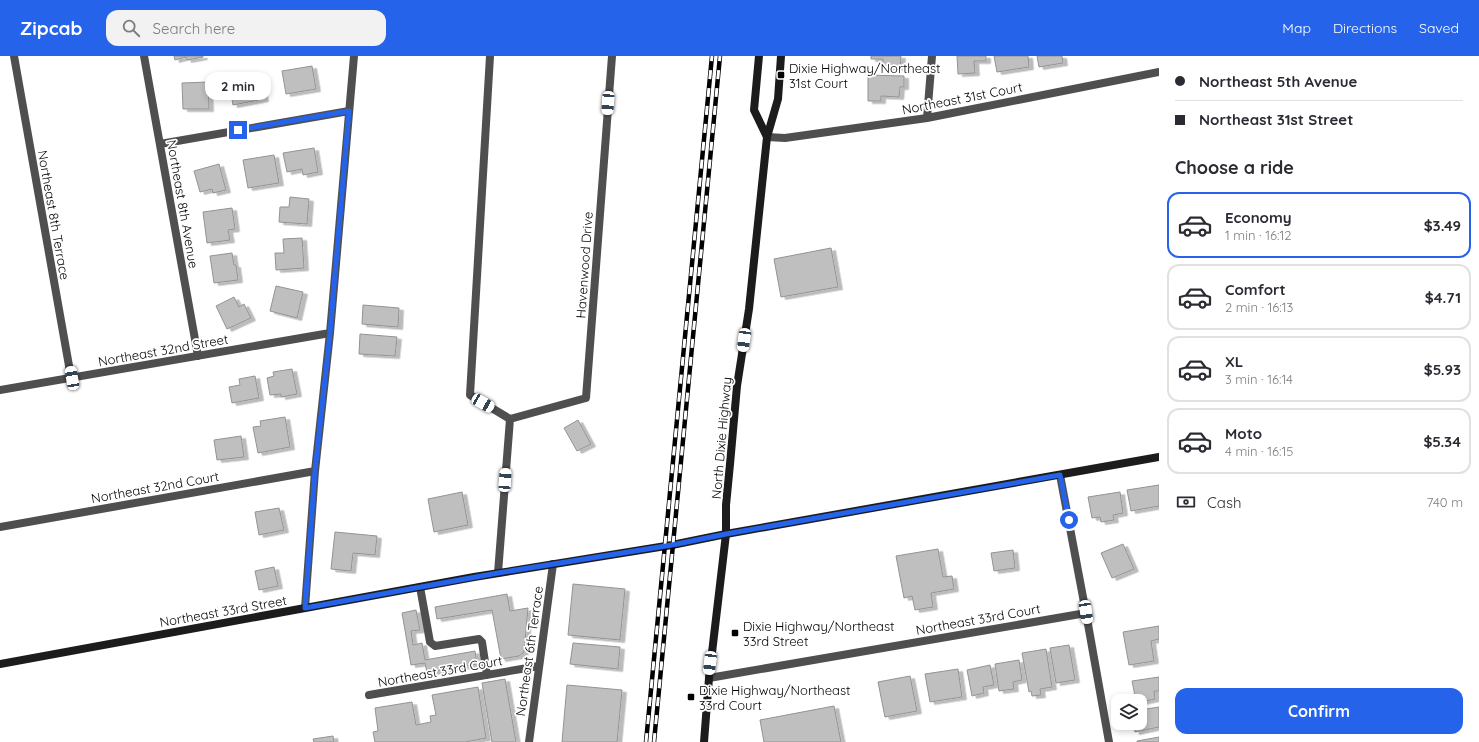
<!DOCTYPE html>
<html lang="en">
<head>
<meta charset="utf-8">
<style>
  body { margin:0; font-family:Quicksand,sans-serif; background:#f2f2f3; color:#2b2b33; height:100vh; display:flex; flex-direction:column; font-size:15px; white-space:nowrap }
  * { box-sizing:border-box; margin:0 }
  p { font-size:13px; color:#7c7c81 }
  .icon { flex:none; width:22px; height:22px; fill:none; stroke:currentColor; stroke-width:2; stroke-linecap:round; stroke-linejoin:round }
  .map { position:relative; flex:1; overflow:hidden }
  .sheet { display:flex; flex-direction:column; background:#fff; width:320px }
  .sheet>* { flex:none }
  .guide { display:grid; align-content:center; height:88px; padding:0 16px; background:#fff }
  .buttons { position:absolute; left:1111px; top:638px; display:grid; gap:8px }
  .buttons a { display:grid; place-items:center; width:36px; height:36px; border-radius:8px; background:#fff; box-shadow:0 2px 6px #0003; font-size:20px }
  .end { position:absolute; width:18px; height:18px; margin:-9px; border:5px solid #2563eb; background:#fff; box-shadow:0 0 0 2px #fff }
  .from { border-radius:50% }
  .bubble { position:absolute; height:28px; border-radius:12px; background:#fff; box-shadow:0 2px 6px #0003; font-size:13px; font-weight:700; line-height:28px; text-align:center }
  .car { position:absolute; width:12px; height:24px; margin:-12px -6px; border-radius:5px; box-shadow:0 0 3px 1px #0007; background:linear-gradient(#fff 24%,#345 0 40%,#fff 0 76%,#345 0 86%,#fff 0) }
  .guide b { display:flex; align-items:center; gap:14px; height:38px; font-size:15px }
  .guide b+b { border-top:1px solid #e1e1e2 }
  .guide i { width:10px; height:10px; background:#2b2b33 }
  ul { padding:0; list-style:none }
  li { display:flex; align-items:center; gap:12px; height:66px; margin:0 8px 6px; padding:0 8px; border:2px solid #e1e1e2; border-radius:12px }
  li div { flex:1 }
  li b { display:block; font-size:15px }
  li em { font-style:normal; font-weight:700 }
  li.on { border-color:#2563eb }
  li>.icon { width:36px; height:36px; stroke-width:1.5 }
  h2 { padding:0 16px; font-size:18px; line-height:48px }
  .pay { display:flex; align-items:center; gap:10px; height:44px; padding:0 16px; font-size:15px }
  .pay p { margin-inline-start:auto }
  .button { display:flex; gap:8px; margin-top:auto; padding:8px 16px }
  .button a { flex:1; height:46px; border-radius:12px; background:#2563eb; color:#fff; font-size:16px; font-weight:700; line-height:46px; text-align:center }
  header { display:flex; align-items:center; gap:24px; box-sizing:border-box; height:56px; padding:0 20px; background:#2563eb; color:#fff }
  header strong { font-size:19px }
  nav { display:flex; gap:22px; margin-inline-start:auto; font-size:14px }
  .search { width:280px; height:36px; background:#f2f2f3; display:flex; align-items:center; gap:10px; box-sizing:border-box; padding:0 14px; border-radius:12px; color:#7c7c81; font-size:15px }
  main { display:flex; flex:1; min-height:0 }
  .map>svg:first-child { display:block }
  .building { fill:#bfbfbf; stroke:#939393; filter:url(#shadow) }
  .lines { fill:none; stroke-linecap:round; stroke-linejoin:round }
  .street { stroke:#4f4f4f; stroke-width:8 }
  .secondary { stroke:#1c1c1c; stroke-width:8 }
  .rail-casing { stroke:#000; stroke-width:4.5 }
  .rail { stroke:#fff; stroke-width:3; stroke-dasharray:9; stroke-linecap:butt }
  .route { stroke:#2563eb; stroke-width:5 }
  .poi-dot { fill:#000; stroke:#fff; stroke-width:1.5 }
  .labels { text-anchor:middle; stroke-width:3.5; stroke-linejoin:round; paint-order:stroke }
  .poi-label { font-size:13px; fill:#000; stroke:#fff; text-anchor:start }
  .street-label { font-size:13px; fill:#000; stroke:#fff }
</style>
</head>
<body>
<header>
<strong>Zipcab</strong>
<div class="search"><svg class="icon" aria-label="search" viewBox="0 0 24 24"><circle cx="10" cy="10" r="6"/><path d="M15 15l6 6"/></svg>Search here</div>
<nav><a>Map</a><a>Directions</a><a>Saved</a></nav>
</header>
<main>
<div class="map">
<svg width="1159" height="686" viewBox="0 0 1159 686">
  <defs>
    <filter id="shadow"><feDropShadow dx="4.5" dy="2.5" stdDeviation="0" flood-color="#0004"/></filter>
  </defs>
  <rect width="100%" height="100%" fill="#fff"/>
  <path class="building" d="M 174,0 L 203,0 L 203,1 L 187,4 L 186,1 L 175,4 Z
    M 871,0 L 901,0 L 900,12 L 883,11 L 883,3 L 871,3 Z
    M 957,0 L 986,0 L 986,5 L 974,5 L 975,17 L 958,18 Z
    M 994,0 L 1028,0 L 1029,11 L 997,16 Z
    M 1037,0 L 1062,0 L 1063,7 L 1039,11 Z
    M 312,10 L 316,33 L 286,38 L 282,15 Z
    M 868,19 L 904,20 L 904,31 L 900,31 L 899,41 L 881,40 L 881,45 L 868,45 Z
    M 260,20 L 264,43 L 233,49 L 229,26 Z
    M 208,26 L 209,53 L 183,53 L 182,27 Z
    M 314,92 L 318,116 L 303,119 L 302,113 L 287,116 L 283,97 Z
    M 274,99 L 279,127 L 248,132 L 243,104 Z
    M 219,108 L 226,134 L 213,137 L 212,133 L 200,136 L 194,115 Z
    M 290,141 L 309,143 L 307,168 L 279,166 L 280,151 L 289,151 Z
    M 232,152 L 235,173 L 228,174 L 230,184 L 207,187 L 203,156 Z
    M 302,182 L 304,212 L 276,214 L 275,197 L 284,197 L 283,183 Z
    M 831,192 L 838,231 L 781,241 L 774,203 Z
    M 232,197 L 234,209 L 236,209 L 238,224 L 214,227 L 210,200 Z
    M 276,230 L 303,236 L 297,262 L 270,255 Z
    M 234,241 L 239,251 L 244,248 L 251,262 L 227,273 L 216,250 Z
    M 363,249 L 399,252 L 398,271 L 362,268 Z
    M 360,278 L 397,281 L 395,300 L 359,298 Z
    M 292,313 L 297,338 L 281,341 L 281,338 L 270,339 L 267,322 L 274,320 L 273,316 Z
    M 255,320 L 259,342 L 232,347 L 229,331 L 240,329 L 239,323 Z
    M 285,361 L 290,391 L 258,397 L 253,371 L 261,370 L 260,365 Z
    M 578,364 L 591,388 L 577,395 L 564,372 Z
    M 241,380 L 244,401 L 217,404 L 214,384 Z
    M 1159,429 L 1159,450 L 1131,455 L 1127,434 Z
    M 462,436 L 468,469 L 434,476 L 428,443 Z
    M 1120,436 L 1123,457 L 1113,459 L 1114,464 L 1101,466 L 1100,461 L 1092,462 L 1088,441 Z
    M 279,452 L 284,474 L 259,479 L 255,456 Z
    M 335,476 L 377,480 L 375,499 L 353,497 L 351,515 L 331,513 Z
    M 1123,488 L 1134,513 L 1112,522 L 1101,497 Z
    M 938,493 L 943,521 L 952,520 L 954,533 L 931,537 L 933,551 L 915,554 L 912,540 L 904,542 L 896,500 Z
    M 1013,494 L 1015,512 L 994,515 L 991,497 Z
    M 274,511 L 278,530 L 259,534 L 255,515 Z
    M 573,528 L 625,533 L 620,584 L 568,579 Z
    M 507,538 L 510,555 L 528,552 L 524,596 L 519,600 L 501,603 L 492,554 L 437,563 L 435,551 Z
    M 416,554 L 420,574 L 411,575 L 413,589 L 422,587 L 425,604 L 475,595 L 477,608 L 427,617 L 425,607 L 411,609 L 402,557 Z
    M 1159,570 L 1159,583 L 1151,585 L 1154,605 L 1129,609 L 1123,576 Z
    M 573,587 L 620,591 L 618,613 L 570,608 Z
    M 1069,589 L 1075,624 L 1056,627 L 1050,592 Z
    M 1046,593 L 1052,631 L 1040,633 L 1041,639 L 1032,640 L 1031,635 L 1029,636 L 1022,597 Z
    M 1019,604 L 1022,624 L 1013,626 L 1014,633 L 999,635 L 995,608 Z
    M 990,609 L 994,629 L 983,631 L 984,637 L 972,640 L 967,614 Z
    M 958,613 L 962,641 L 930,646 L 925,618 Z
    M 910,620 L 917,655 L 885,661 L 878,626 Z
    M 1159,621 L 1159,635 L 1154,635 L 1155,643 L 1140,646 L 1136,645 L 1132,625 Z
    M 505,623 L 516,686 L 492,686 L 482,627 Z
    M 567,629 L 622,634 L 617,686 L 562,686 Z
    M 478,631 L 486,682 L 465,686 L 375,686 L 373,676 L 378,675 L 375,652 L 412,646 L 416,669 L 431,666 L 430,660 L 436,659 L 432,639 Z
    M 834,650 L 841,686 L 764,686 L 760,664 Z
    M 1159,651 L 1159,671 L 1135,676 L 1133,667 L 1140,667 L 1140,654 Z
    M 333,680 L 334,686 L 314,686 L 313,683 Z
    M 1159,681 L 1159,686 L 1137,686 L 1137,685 Z"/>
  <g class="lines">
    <path class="street" d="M 14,0 L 71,321
      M 144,0 L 198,300
      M 490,0 L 470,339 L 510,363 L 586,342 L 612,0
      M 927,62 L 932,0
      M 767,81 L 785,82 L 927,62 L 1159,16
      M 160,88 L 349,55
      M 0,334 L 330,277
      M 1060,419 L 1086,557 L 1109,686
      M 0,471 L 315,415
      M 498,517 L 510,363
      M 420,531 L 430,586 L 435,590 L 479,583 L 482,586 L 487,619
      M 305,552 L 315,415 L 330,277 L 354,0
      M 709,622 L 1086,557
      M 369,639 L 539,610
      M 529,686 L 553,508"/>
    <path class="secondary" d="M 759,0 L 754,54 L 767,81
      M 0,608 L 474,521 L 672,489 L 726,478 L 1159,401
      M 704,686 L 709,622 L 726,478 L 726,449 L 730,408 L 737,330 L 749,253 L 767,81 L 778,43 L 781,0"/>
    <g class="rail-casing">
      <path id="rail" d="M 646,686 L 712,0
        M 654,686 L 720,0"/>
    </g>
    <use href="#rail" class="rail"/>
  </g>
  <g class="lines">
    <path class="route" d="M 238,74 L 349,55 L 330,277 L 315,415 L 305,552 L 498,517 L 672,489 L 726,478 L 1060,419 L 1069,464"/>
  </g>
  <g class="poi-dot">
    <rect x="777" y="15" width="8" height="8" rx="2"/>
    <rect x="731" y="573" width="8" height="8" rx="2"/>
    <rect x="687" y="637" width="8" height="8" rx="2"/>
  </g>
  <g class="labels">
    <g class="poi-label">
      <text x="789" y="17">Dixie Highway/Northeast<tspan x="789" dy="15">31st Court</tspan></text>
      <text x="743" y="575">Dixie Highway/Northeast<tspan x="743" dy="15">33rd Street</tspan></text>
      <text x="699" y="639">Dixie Highway/Northeast<tspan x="699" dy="15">33rd Court</tspan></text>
    </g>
    <g class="street-label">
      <text transform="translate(962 42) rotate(-11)" y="5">Northeast 31st Court</text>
      <text transform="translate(183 148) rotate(80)" y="5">Northeast 8th Avenue</text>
      <text transform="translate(54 159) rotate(80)" y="5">Northeast 8th Terrace</text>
      <text transform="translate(584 209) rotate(-86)" y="5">Havenwood Drive</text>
      <text transform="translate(163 294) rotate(-10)" y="5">Northeast 32nd Street</text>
      <text transform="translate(721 382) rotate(-85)" y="5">North Dixie Highway</text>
      <text transform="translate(155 431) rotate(-10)" y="5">Northeast 32nd Court</text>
      <text transform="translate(223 555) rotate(-10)" y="5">Northeast 33rd Street</text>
      <text transform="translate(978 563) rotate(-10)" y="5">Northeast 33rd Court</text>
      <text transform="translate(529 595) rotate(-82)" y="5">Northeast 6th Terrace</text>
      <text transform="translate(440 615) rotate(-10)" y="5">Northeast 33rd Court</text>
    </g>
  </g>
</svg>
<div class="buttons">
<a><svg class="icon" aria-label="layers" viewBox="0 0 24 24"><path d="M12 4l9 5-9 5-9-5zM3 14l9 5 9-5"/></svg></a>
</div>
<i class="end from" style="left:1069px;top:464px"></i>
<i class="end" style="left:238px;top:74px"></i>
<div class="bubble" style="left:205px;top:16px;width:66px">2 min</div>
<i class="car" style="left:608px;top:47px;rotate:184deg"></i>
<i class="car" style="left:744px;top:284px;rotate:188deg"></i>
<i class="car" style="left:72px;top:322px;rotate:350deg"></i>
<i class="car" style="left:483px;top:347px;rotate:120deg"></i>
<i class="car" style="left:505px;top:424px;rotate:4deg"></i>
<i class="car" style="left:1086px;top:556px;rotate:171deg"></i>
<i class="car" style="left:710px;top:607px;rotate:187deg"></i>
</div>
<section class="sheet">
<div class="guide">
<b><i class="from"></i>Northeast 5th Avenue</b>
<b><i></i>Northeast 31st Street</b>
</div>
<h2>Choose a ride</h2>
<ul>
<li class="on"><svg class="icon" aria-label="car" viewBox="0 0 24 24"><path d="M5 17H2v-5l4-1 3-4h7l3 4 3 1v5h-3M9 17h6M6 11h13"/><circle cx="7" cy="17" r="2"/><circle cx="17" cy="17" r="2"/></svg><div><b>Economy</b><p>1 min · 16:12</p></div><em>$3.49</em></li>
<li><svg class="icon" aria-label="car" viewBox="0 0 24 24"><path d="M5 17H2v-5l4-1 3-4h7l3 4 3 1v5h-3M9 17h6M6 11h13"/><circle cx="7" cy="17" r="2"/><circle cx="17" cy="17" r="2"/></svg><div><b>Comfort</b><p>2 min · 16:13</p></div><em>$4.71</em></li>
<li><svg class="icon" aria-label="car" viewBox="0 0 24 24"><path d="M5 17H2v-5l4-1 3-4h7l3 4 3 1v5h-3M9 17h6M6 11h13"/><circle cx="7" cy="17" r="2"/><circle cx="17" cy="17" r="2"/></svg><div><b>XL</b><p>3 min · 16:14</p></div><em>$5.93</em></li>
<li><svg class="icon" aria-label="car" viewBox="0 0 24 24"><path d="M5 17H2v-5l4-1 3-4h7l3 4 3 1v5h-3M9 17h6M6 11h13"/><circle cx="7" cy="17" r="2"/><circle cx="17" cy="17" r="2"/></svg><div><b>Moto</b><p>4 min · 16:15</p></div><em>$5.34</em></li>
</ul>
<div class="pay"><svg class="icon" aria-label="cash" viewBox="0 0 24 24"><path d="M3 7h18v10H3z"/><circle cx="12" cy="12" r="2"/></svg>Cash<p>740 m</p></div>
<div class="button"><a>Confirm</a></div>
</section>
</main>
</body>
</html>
